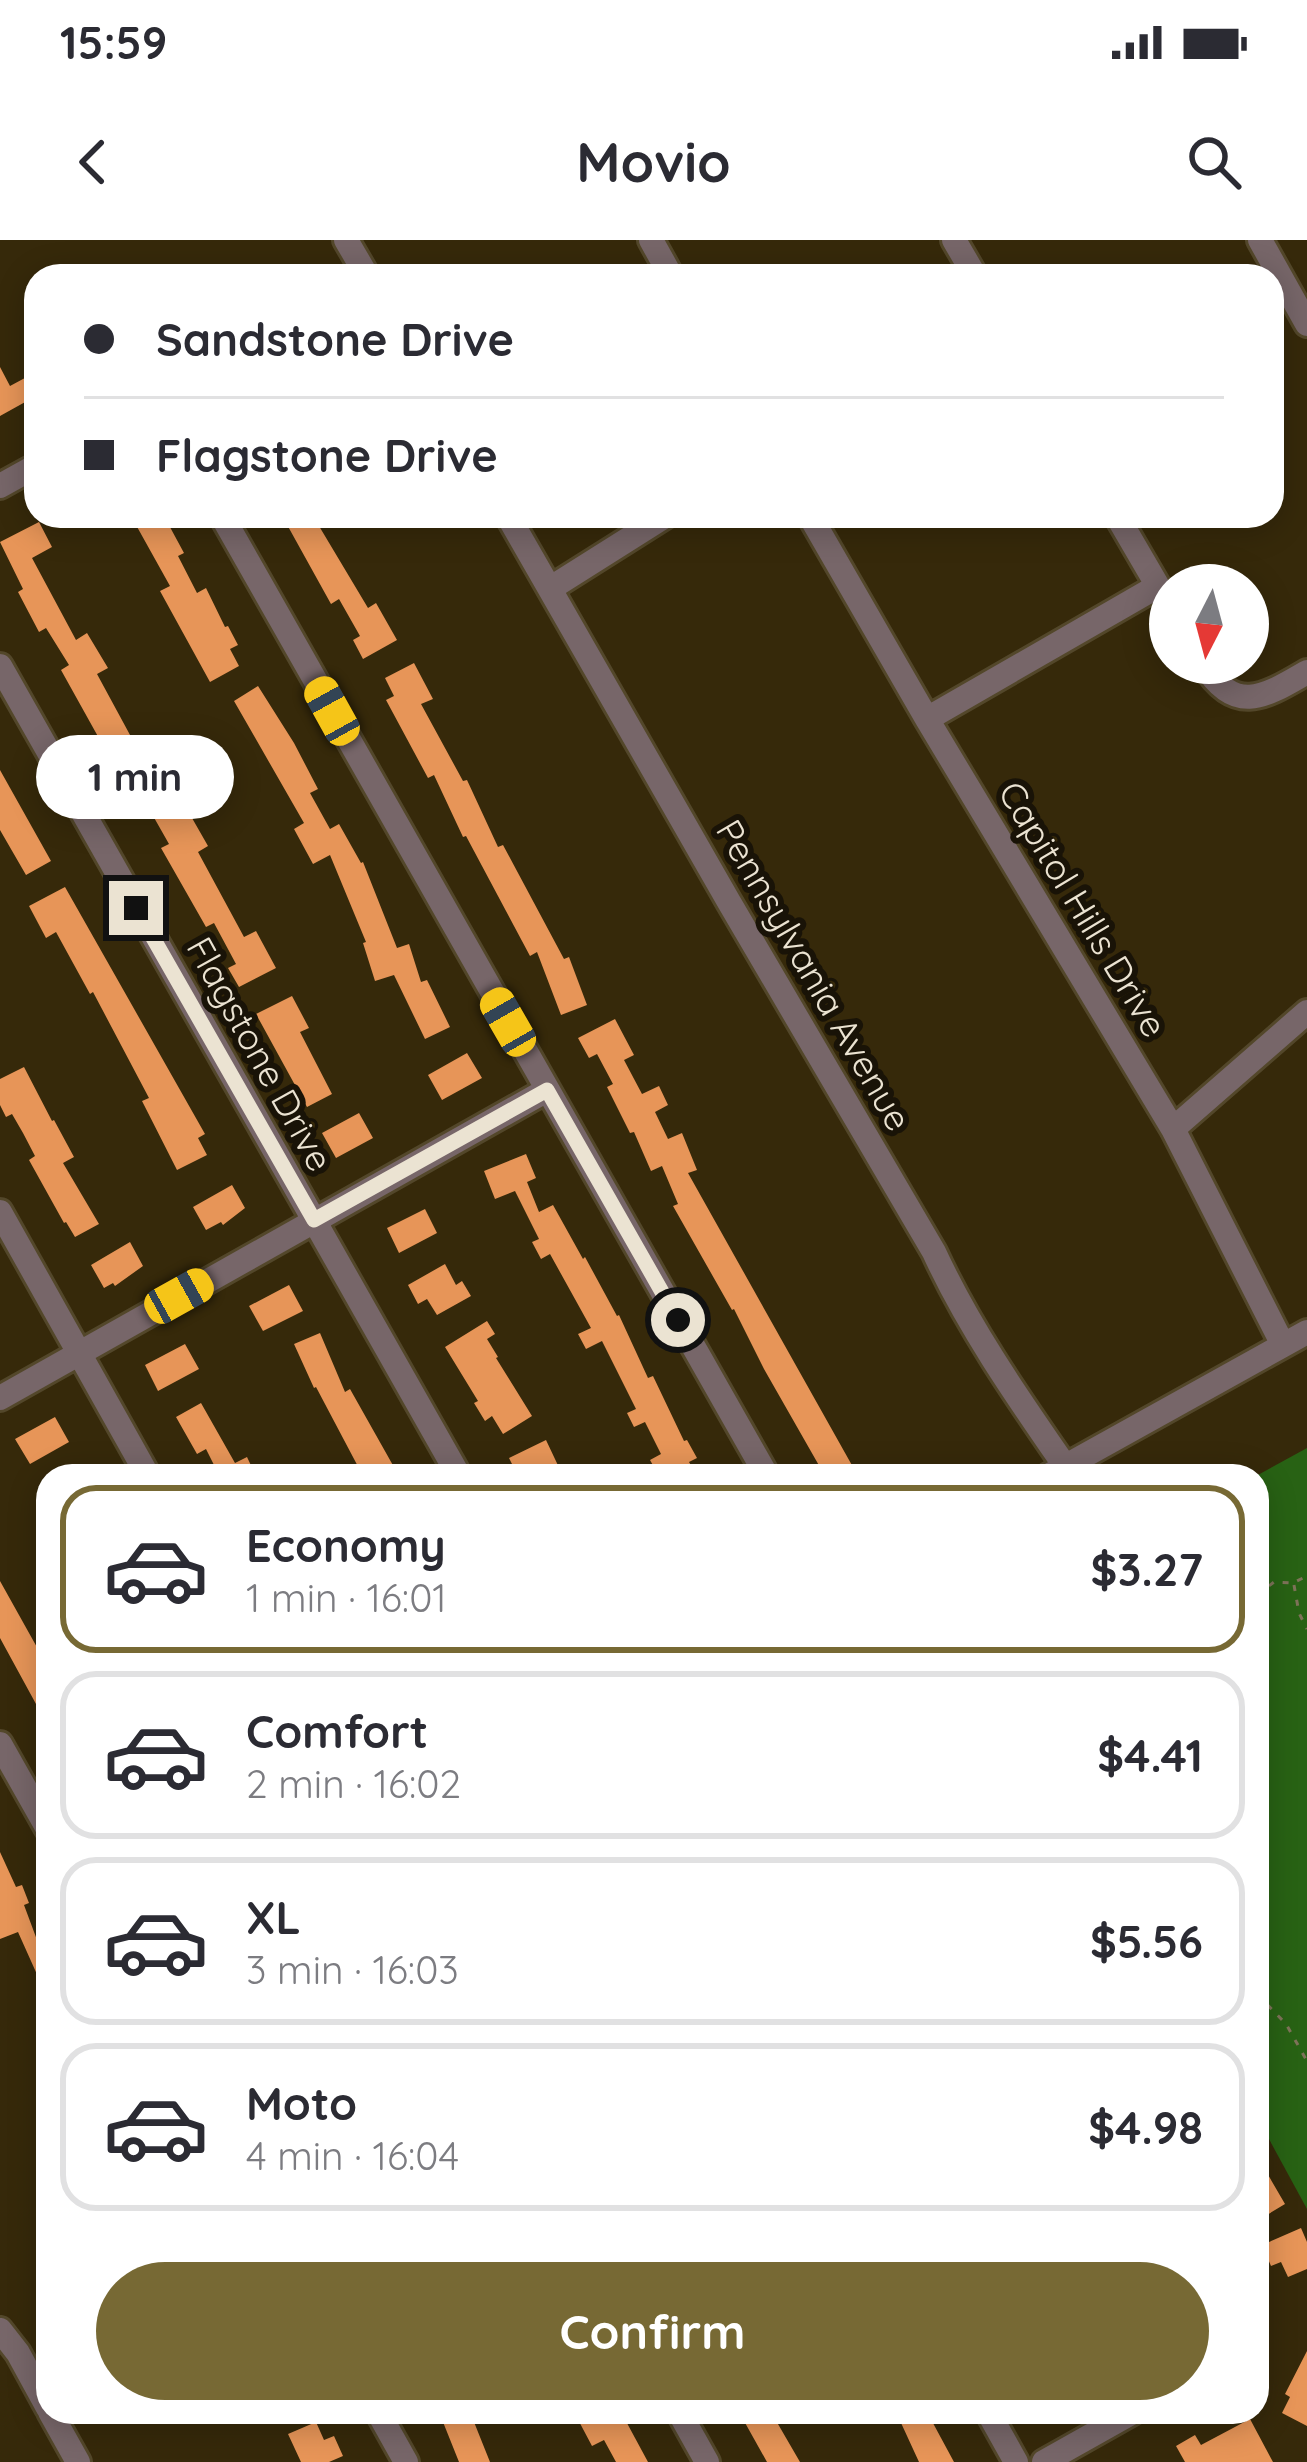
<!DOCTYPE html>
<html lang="en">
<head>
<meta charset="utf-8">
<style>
  body { margin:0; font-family:Quicksand,sans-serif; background:#f2f2f3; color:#2b2b33; height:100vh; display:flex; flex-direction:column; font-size:45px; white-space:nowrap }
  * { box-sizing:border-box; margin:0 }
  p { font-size:39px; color:#7c7c81 }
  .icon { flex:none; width:66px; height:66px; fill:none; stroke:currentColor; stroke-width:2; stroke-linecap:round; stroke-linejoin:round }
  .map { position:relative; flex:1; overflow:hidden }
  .sheet { position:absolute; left:36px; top:1224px; width:1233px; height:960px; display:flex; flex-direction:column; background:#fff; border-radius:36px; box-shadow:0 6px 30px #0003 }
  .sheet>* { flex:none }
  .guide { position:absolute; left:24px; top:24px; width:1260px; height:264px; border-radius:36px; box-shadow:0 6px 30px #0003; display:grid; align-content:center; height:264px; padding:0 60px; background:#fff }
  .needle { width:78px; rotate:186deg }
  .tools { position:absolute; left:1149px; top:324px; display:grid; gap:24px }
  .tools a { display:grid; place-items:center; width:120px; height:120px; border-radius:50%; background:#fff; box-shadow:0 6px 30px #0003; font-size:60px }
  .end { position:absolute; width:54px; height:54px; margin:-27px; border:15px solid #ebe3d2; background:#111; box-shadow:0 0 0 6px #111 }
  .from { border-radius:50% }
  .bubble { position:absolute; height:84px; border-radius:42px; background:#fff; box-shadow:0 6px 30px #0003; font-size:39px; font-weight:700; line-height:84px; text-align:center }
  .car { position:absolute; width:36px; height:72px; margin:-36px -18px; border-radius:15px; box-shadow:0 0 9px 3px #0007; background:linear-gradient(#f5c518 24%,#345 0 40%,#f5c518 0 76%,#345 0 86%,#f5c518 0) }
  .guide b { display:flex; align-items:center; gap:42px; height:114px; font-size:45px }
  .guide b+b { border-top:3px solid #e1e1e2 }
  .guide i { width:30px; height:30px; background:#2b2b33 }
  ul { padding:21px 0 0; list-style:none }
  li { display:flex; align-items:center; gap:36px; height:168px; margin:0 24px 18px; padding:0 36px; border:6px solid #e1e1e2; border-radius:36px }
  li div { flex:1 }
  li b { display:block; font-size:45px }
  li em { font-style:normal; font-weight:700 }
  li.current { border-color:#776934 }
  li>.icon { width:108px; height:108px; stroke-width:1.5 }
  .primary-button { display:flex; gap:24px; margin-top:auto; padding:24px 60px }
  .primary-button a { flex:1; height:138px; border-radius:72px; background:#776934; color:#fff; font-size:48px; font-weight:700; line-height:138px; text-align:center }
  .status { display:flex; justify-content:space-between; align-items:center; height:84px; padding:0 60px; background:#fff; direction:ltr }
  .status svg { height:33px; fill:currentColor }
  header { display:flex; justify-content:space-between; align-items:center; height:156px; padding:0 60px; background:#fff; font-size:54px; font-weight:700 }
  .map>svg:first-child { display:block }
  .green { fill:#286214 }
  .building { fill:#e79558 }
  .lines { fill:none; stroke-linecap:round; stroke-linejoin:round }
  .minor-casing { stroke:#53472a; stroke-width:30 }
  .path { stroke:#7e7359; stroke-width:3; stroke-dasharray:6 9; stroke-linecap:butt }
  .minor { stroke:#776669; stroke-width:24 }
  .route { stroke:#ebe3d2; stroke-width:15 }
  .labels { text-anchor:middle; stroke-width:12; stroke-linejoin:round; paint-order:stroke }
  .street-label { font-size:36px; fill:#ebe3d2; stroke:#191307 }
</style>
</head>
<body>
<div class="status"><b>15:59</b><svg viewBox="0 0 49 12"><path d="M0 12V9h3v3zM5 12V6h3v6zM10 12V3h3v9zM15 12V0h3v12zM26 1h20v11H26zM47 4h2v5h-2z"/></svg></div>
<header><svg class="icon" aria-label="back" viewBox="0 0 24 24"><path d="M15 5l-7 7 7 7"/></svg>Movio<svg class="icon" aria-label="search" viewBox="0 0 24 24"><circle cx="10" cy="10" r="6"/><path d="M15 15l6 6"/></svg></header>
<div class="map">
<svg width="1307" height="2222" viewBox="0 0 1307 2222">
  <rect width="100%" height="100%" fill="#36290a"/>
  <path class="green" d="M 1307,1208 L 1307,1969 L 1257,1877 L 1256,1236 Z"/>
  <path class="building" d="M 0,127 L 10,146 L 36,132 L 36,156 L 0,176 Z
    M 131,276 L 164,276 L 184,313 L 178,316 L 197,353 L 206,348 L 225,387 L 228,386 L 238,405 L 230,409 L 239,426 L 210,442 L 160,351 L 170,346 Z
    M 294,276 L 337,276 L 319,286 L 368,368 L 376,363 L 397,400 L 363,419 L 353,400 L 360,396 L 339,359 L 331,364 L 285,281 Z
    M 39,282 L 52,307 L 32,318 L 76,400 L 87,393 L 108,428 L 97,434 L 175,578 L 188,571 L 208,606 L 198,612 L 244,697 L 256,691 L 276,728 L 239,747 L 228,728 L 236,724 L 214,683 L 206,687 L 161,608 L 169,604 L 148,567 L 140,572 L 61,430 L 69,425 L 46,388 L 39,392 L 18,352 L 23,349 L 0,302 Z
    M 414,423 L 433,459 L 421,464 L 463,541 L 467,540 L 498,607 L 503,605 L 564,719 L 569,717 L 587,765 L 561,775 L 537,712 L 530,716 L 466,596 L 463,597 L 434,535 L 428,538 L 386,460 L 394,456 L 385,438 Z
    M 258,446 L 294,503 L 318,549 L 310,553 L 330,589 L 339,584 L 361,623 L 363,622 L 397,708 L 409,704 L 421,742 L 427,740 L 450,787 L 425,799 L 394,735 L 375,741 L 363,703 L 366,702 L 330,615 L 313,624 L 294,589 L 304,583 L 234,461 Z
    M 0,530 L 51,621 L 26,635 L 0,590 Z
    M 65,647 L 205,894 L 198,898 L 207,915 L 177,930 L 142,861 L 149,858 L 93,752 L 90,754 L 56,692 L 46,698 L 29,666 Z
    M 292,756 L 309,788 L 300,792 L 332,854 L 307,867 L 256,774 Z
    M 615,779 L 634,815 L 624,820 L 642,854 L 659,846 L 668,865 L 655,872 L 668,899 L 682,893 L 697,930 L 688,933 L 858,1236 L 825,1236 L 764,1129 L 734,1069 L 732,1070 L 673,966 L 678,964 L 662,926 L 651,931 L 634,892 L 630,893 L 607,847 L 613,844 L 597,814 L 589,818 L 578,798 Z
    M 467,813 L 482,838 L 442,860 L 428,835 Z
    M 24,827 L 52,881 L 54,880 L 74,917 L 63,923 L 99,984 L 75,997 L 66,982 L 64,983 L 29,920 L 35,916 L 23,893 L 12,874 L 6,877 L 0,865 L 0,839 Z
    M 359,873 L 373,898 L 336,918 L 322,893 Z
    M 526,914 L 536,938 L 527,942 L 539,972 L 553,965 L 583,1019 L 585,1017 L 617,1076 L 619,1075 L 648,1138 L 653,1136 L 684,1201 L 687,1200 L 697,1218 L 689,1222 L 697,1236 L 659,1236 L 650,1220 L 661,1214 L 645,1182 L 634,1187 L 627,1173 L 636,1169 L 602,1101 L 586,1109 L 578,1094 L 591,1088 L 550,1014 L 541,1019 L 532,1002 L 539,999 L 515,951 L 495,959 L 484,931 Z
    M 232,945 L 245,968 L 223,985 L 221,982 L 206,990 L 193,967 Z
    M 425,969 L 437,993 L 399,1013 L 387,988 Z
    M 130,1002 L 143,1026 L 115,1046 L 113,1043 L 104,1048 L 91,1025 Z
    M 445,1024 L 456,1045 L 462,1041 L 471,1056 L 437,1075 L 427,1059 L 418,1064 L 408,1045 Z
    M 289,1045 L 303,1071 L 263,1091 L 249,1066 Z
    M 487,1081 L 495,1094 L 487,1099 L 498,1117 L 496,1118 L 532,1176 L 503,1194 L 492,1176 L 485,1181 L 474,1163 L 478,1161 L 445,1107 Z
    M 320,1093 L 345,1152 L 350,1149 L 399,1236 L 363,1236 L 316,1147 L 314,1148 L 294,1104 Z
    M 185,1104 L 199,1129 L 158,1151 L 145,1125 Z
    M 201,1163 L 235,1223 L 247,1217 L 256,1236 L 206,1236 L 217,1231 L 206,1209 L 197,1214 L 176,1177 Z
    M 55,1177 L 69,1202 L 30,1224 L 15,1199 Z
    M 546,1200 L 563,1236 L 518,1236 L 509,1218 Z
    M 0,1341 L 48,1427 L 48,1458 L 36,1464 L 0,1398 Z
    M 0,1612 L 16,1647 L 22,1645 L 29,1663 L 24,1665 L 40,1708 L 48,1705 L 48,1759 L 18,1692 L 0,1699 Z
    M 1267,1933 L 1285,1964 L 1257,1981 L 1257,1939 Z
    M 1301,1988 L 1307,2002 L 1307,2029 L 1288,2037 L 1281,2022 L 1271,2026 L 1262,2005 Z
    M 1307,2111 L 1307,2186 L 1282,2173 L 1290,2157 L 1285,2154 Z
    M 439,2172 L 470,2172 L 490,2222 L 459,2222 Z
    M 574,2172 L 621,2172 L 648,2222 L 616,2222 L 604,2200 L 592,2206 Z
    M 739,2172 L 771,2172 L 800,2222 L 767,2222 Z
    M 896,2172 L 927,2172 L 954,2222 L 919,2222 Z
    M 1250,2179 L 1273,2222 L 1185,2222 L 1176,2206 L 1195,2195 L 1201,2205 Z
    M 316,2182 L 324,2200 L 334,2196 L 343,2216 L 329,2222 L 301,2222 L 288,2194 Z"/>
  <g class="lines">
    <g class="minor-casing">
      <path id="minor" d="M 346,0 L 367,36
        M 651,0 L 671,36
        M 954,0 L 975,36
        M 1260,0 L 1307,84
        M 0,246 L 36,226
        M 222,276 L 767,1236
        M 508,276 L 729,662 L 934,1012 C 969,1088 1018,1158 1065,1226
        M 810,276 L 927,479 L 1173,889 L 1283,1105
        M 1117,276 L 1170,367
        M 551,348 L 665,276
        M 1203,423 C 1235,476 1264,457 1307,432
        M 0,426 L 459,1236
        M 927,479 L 1158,346
        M 1173,889 L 1307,772
        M 0,972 L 148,1236
        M 0,1158 L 547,850
        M 1048,1236 L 1307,1092
        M 0,1504 L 48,1589
        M 0,2090 L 18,2113 L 48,2168
        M 50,2172 L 78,2222
        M 378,2172 L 406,2222
        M 679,2172 L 707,2222
        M 988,2172 L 1016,2222
        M 1044,2222 L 1133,2172"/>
    </g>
    <path class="path" d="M 1294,1345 L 1299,1373 L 1307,1389
      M 1257,1355 L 1274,1342 L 1293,1343 L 1307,1336
      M 1257,1754 L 1286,1784 L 1307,1821"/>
    <use href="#minor" class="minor"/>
  </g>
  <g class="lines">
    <path class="route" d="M 136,668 L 314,980 L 547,850 L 678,1080"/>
  </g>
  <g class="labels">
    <g class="street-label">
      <text transform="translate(1083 669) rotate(59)" y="13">Capitol Hills Drive</text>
      <text transform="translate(814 735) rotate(60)" y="13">Pennsylvania Avenue</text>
      <text transform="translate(260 814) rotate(61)" y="13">Flagstone Drive</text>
    </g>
  </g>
</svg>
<div class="tools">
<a><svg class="needle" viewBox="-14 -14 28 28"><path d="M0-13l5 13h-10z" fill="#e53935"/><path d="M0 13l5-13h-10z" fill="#7c7c81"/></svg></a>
</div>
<i class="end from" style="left:678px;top:1080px"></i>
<i class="end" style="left:136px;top:668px"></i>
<div class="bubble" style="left:36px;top:495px;width:198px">1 min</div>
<i class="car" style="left:332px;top:471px;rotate:331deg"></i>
<i class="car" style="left:508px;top:782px;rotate:330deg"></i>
<i class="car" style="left:179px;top:1056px;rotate:61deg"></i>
<div class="guide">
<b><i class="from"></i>Sandstone Drive</b>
<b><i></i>Flagstone Drive</b>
</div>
<section class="sheet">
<ul>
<li class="current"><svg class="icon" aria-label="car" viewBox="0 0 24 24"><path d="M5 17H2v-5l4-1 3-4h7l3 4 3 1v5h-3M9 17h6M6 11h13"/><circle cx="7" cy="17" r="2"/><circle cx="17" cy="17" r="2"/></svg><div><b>Economy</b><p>1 min · 16:01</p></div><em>$3.27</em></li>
<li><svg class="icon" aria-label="car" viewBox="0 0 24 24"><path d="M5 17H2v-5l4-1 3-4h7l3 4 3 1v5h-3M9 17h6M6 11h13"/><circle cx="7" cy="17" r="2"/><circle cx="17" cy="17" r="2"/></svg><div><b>Comfort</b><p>2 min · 16:02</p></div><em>$4.41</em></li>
<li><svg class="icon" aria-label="car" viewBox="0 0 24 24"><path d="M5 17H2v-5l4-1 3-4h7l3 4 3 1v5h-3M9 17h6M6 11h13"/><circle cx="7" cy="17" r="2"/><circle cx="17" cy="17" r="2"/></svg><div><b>XL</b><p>3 min · 16:03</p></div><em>$5.56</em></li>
<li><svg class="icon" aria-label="car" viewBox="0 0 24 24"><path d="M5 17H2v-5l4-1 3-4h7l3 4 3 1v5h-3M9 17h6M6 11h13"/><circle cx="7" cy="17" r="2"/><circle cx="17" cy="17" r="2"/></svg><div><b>Moto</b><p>4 min · 16:04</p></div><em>$4.98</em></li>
</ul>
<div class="primary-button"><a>Confirm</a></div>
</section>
</div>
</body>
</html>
